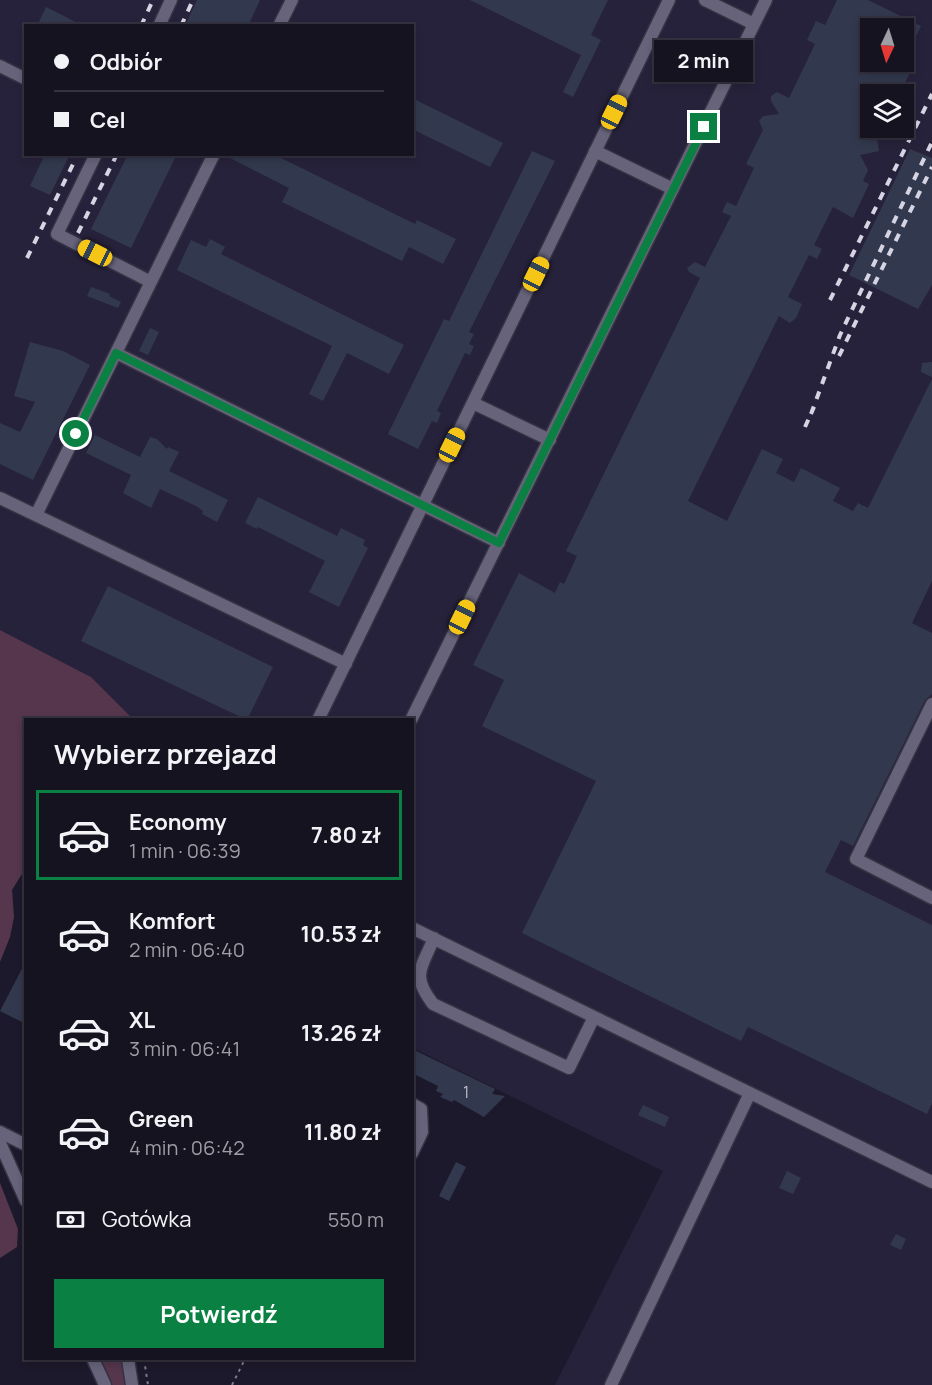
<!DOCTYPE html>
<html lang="pl">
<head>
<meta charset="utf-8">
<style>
  body { margin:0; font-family:Manrope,sans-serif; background:#23202e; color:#f1f3f6; height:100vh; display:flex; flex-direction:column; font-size:22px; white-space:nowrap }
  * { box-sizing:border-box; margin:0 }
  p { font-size:20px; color:#9e9ea5 }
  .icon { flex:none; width:33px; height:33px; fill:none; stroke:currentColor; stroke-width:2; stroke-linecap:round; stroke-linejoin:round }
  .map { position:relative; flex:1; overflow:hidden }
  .side { position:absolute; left:24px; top:718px; width:390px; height:642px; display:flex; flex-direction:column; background:#161321; border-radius:0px; box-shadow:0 3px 9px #0003,0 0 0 2px #35323f }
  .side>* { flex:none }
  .guide { position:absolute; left:24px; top:24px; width:390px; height:132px; border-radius:0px; box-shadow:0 3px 9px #0003,0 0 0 2px #35323f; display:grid; align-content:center; height:132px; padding:0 30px; background:#161321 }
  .needle { width:39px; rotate:184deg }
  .fabs { position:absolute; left:860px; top:18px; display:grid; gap:12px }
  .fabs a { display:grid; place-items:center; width:54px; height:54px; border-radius:0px; background:#161321; box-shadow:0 3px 9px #0003,0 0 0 2px #35323f; font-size:30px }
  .end { position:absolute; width:27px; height:27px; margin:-14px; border:8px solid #0b8043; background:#fff; box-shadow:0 0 0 3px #fff }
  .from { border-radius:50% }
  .bubble { position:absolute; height:42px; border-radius:0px; background:#161321; box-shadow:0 3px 9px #0003,0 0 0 2px #35323f; font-size:20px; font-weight:700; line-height:42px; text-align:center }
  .car { position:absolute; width:18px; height:36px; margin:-18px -9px; border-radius:8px; box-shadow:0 0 4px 2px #0007; background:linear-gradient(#f5c518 24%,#345 0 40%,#f5c518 0 76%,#345 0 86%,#f5c518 0) }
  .guide b { display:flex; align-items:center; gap:21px; height:57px; font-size:22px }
  .guide b+b { border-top:2px solid #35323f }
  .guide i { width:15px; height:15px; background:#f1f3f6 }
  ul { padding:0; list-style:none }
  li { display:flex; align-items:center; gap:18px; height:90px; margin:0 12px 9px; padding:0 18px; border:3px solid transparent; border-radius:0px }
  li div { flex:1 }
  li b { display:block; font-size:22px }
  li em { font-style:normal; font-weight:700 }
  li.current { border-color:#0b8043 }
  li>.icon { width:54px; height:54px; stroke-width:1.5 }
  h2 { padding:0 30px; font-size:27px; line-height:72px }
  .pay { display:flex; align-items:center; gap:15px; height:66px; padding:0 30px; font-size:22px }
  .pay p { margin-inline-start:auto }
  .button { display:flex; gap:12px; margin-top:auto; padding:12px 30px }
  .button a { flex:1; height:69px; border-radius:0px; background:#0b8043; color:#fff; font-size:24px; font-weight:700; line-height:69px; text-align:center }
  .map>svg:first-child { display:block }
  .built { fill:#27223b; fill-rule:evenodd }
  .green { fill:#55364d }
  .building { fill:#32394e; fill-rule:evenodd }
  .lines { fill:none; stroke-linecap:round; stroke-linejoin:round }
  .minor-casing { stroke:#353242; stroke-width:15 }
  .path { stroke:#7e7b8b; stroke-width:2; stroke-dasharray:3 4.5; stroke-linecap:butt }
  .minor { stroke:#66637a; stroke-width:12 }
  .rail { stroke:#d6d4e3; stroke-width:4; stroke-dasharray:8 8; stroke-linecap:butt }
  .route { stroke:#0b8043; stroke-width:8 }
  .labels { text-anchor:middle; stroke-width:5; stroke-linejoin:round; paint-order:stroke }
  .number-label { font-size:16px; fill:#bebece }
</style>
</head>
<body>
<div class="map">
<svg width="932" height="1385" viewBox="0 0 932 1385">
  <rect width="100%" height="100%" fill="#1d192c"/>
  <path class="built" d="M 0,0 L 932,0 L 932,1385 L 555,1385 L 663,1171 L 413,1048 L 412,720 L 134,720 L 91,677 L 0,630 ZM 26,26 L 412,26 L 412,154 L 26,154 ZM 870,28 L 903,28 L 903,62 L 870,62 ZM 870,94 L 903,94 L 903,128 L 870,128 Z"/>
  <path class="green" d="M 0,630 L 91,677 L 134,720 L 26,720 L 25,869 L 12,890 L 14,917 L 10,937 L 0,962 Z
    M 0,1183 L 18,1229 L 17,1247 L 0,1258 Z
    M 101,1359 L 122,1359 L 126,1385 L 112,1385 Z"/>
  <path class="building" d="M 197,0 L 260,0 L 248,26 L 185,26 Z
    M 470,0 L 608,0 L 591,35 L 601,40 L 573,97 L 563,92 L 581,55 Z
    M 837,0 L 868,0 L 921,26 L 903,64 L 912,69 L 899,94 L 870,94 L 870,128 L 883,128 L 877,139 L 879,151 L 860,155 L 868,170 L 863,181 L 869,184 L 853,218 L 833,207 L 814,245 L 822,249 L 817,259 L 809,255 L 788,297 L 802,304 L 796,318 L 790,323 L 779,316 L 688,501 L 727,521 L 762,449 L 783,459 L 776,473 L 794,482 L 801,468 L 840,488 L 833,501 L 853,511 L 858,503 L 868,508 L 932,379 L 932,581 L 912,623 L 932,633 L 932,694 L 925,700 L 853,846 L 841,840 L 825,872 L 932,925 L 932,1103 L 927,1114 L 748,1027 L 741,1041 L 522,933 L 596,781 L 482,726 L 504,680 L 473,665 L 519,573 L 555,593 L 560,582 L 564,584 L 577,556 L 566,551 L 700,278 L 689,272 L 687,268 L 695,262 L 705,267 L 731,216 L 722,212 L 727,202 L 736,206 L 754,168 L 746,164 L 763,130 L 759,121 L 763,116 L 779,114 L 771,101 L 771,96 L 777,92 L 789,98 L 815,44 L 807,40 L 816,21 L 825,25 ZM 870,28 L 903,28 L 903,64 L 898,62 L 870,62 Z
    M 46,7 L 64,16 L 83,26 L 37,26 Z
    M 412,98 L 503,143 L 490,167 L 412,129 Z
    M 910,149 L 932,158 L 932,285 L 918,309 L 849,275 Z
    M 532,151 L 555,161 L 469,332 L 474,334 L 469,344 L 474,346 L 470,355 L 465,353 L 437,411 L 441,413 L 437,423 L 432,421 L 418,449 L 388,434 L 444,319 L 449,321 Z
    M 45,154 L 70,154 L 50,195 L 30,186 Z
    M 128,154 L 177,154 L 131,248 L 91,229 Z
    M 222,154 L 273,154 L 415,224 L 417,220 L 456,239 L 443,264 L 409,247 L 402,261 L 282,202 L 289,188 Z
    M 210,239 L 225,247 L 221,254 L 404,345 L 389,374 L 347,353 L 323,401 L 309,394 L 332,346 L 177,270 L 191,240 L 206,247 Z
    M 91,287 L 110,294 L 109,296 L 121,302 L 118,308 L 87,296 Z
    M 150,328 L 159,332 L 148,355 L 139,351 Z
    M 30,342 L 63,351 L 90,365 L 33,480 L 0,464 L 0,423 L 20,432 L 35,402 L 14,396 Z
    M 932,362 L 932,377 L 921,372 L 922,363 Z
    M 95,435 L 140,457 L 150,437 L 157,439 L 167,449 L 168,447 L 179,452 L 169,471 L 228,500 L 217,522 L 202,514 L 203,511 L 196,506 L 160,489 L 151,508 L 123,493 L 131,475 L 86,453 Z
    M 258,497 L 337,536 L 341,528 L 365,540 L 363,545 L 368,548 L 339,607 L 309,592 L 325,561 L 258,527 L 257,529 L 245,523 Z
    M 108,586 L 273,667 L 247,720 L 81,641 Z
    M 26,961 L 26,1024 L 0,1011 Z
    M 412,1049 L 495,1089 L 492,1094 L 505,1096 L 484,1117 L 454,1100 L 452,1102 L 440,1097 L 443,1094 L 436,1091 L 438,1086 L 412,1073 Z
    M 643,1105 L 669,1117 L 665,1127 L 638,1115 Z
    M 456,1162 L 466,1167 L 449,1201 L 439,1196 Z
    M 787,1171 L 801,1178 L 793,1194 L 779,1188 Z
    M 896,1234 L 906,1239 L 901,1250 L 890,1245 Z"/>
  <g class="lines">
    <g class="minor-casing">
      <path id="minor" d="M 705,0 L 754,24
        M 159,26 L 171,0
        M 279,26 L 292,0
        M 0,66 L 26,79
        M 595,151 L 673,189
        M 96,154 L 57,234 L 151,282
        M 116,353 L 499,543
        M 473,403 L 550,440
        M 0,498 L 346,664
        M 36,515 L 214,154
        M 932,704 L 856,859 L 932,898
        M 318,720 L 669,0
        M 411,720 L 766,0
        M 412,928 L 932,1182
        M 434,938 C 421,969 411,975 433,1004 L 569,1068 L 594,1017
        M 412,1104 L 421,1109 L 422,1132 L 412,1153
        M 0,1132 L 26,1145
        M 0,1143 L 26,1201
        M 93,1359 L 105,1385
        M 128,1359 L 132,1385
        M 611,1385 L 750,1093"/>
    </g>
    <path class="path" d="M 144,1359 L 148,1385
      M 232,1385 L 245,1359"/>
    <use href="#minor" class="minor"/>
    <path class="rail" d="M 141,26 L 153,0
      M 181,26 L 193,0
      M 78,233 L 117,154
      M 27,258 L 78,154
      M 830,300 L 932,94
      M 839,356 L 932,167
      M 811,414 L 840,335 L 932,142
      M 805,427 L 814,407"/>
  </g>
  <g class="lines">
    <path class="route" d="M 76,434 L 116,353 L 499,543 L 704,127"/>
  </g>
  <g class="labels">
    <g class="number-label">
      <text x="466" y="1098">1</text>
    </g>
  </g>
</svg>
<div class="fabs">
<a><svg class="needle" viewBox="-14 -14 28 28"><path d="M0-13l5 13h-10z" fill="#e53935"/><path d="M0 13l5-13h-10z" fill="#9e9ea5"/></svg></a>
<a><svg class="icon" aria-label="layers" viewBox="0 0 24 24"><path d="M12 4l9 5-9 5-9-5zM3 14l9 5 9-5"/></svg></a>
</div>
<i class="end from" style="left:76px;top:434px"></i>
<i class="end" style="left:704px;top:127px"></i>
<div class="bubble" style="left:654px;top:40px;width:99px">2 min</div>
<i class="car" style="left:614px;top:112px;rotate:26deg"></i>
<i class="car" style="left:95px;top:253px;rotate:297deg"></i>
<i class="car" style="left:536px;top:274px;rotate:26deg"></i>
<i class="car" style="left:452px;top:445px;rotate:26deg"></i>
<i class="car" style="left:462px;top:617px;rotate:26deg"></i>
<div class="guide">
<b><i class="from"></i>Odbiór</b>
<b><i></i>Cel</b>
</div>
<section class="side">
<h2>Wybierz przejazd</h2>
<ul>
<li class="current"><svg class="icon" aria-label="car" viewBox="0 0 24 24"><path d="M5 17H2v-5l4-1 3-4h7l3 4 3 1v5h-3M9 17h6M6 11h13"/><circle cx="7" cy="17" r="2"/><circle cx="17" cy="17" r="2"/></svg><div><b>Economy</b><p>1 min · 06:39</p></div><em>7.80 zł</em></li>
<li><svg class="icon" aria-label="car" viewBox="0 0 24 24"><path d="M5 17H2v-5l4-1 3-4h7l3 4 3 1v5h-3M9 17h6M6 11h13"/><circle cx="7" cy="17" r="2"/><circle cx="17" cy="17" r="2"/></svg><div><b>Komfort</b><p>2 min · 06:40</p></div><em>10.53 zł</em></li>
<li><svg class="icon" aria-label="car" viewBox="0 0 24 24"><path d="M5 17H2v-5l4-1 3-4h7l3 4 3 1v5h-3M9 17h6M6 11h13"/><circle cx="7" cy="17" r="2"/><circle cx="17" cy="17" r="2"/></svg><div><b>XL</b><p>3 min · 06:41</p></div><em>13.26 zł</em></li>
<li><svg class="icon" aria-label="car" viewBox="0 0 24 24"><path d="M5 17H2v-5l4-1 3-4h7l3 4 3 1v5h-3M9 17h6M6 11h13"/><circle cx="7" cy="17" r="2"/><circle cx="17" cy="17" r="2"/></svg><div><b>Green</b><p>4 min · 06:42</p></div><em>11.80 zł</em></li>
</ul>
<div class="pay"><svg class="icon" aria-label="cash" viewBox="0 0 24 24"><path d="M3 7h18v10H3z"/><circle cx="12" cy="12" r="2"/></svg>Gotówka<p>550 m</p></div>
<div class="button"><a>Potwierdź</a></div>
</section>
</div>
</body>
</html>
